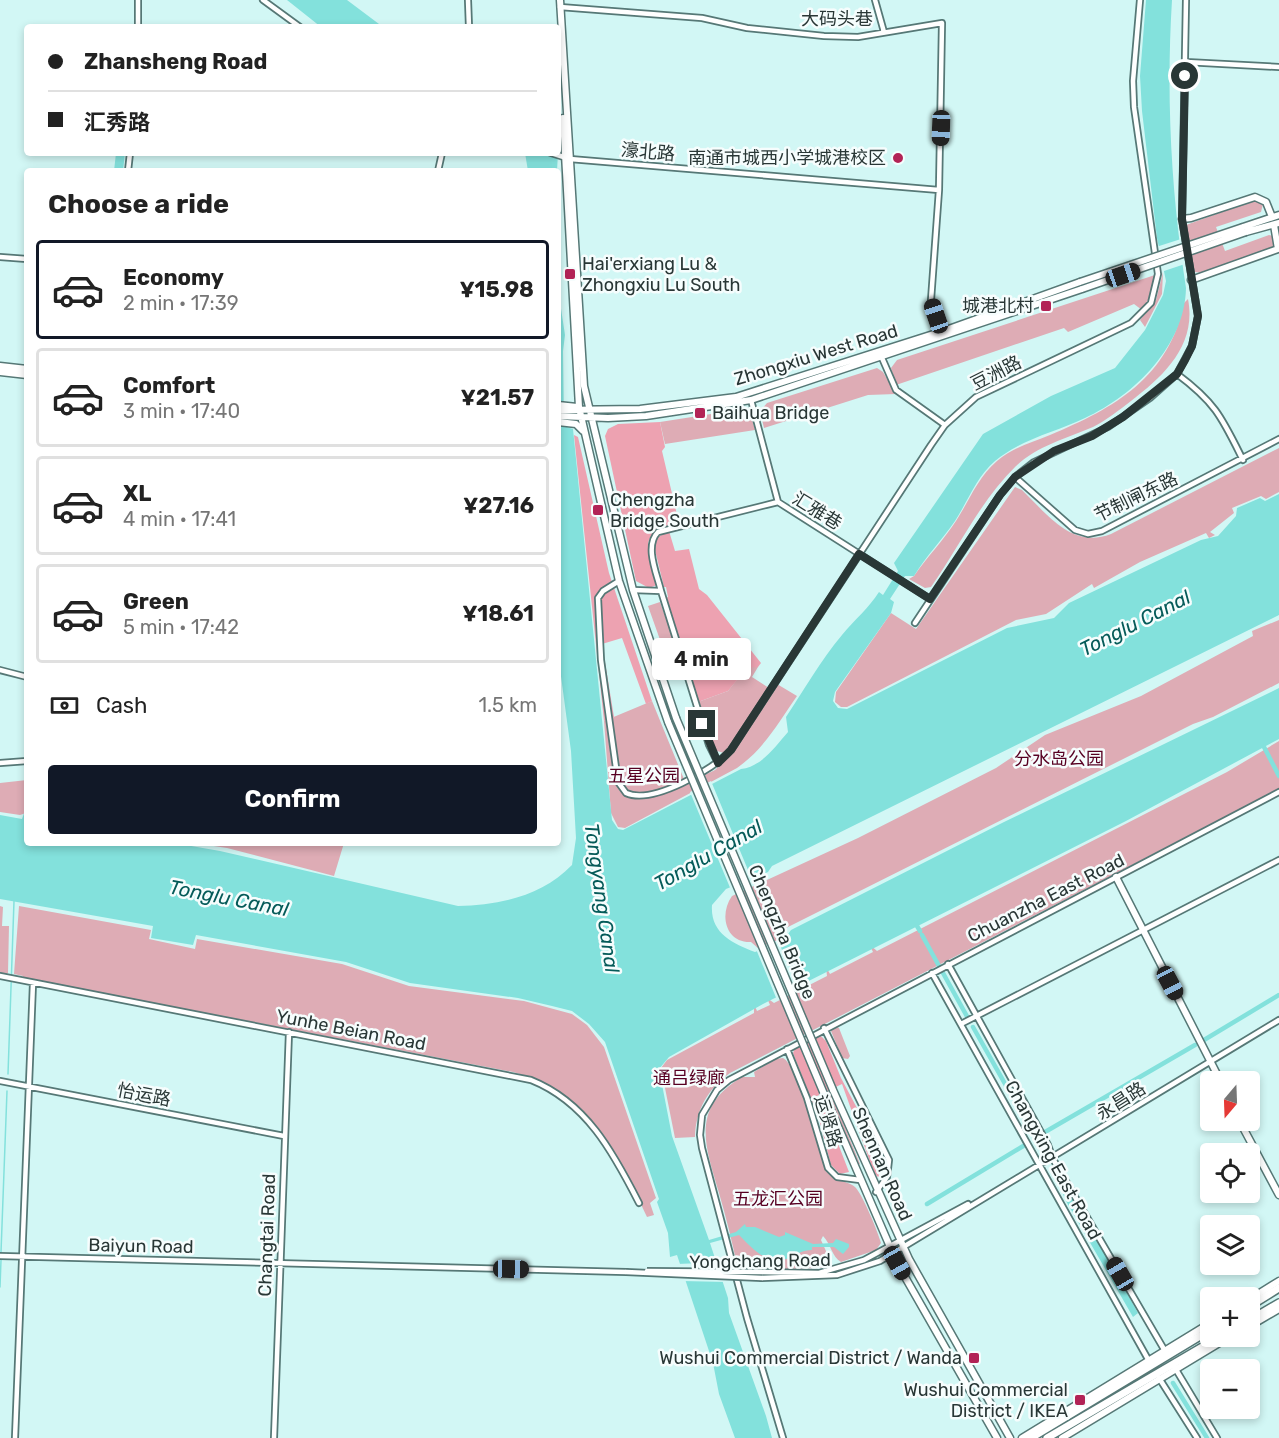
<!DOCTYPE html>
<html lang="en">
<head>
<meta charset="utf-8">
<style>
  body { margin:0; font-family:Rubik,"Noto Sans SC",sans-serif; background:#f6f6f6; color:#222; height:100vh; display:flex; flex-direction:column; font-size:22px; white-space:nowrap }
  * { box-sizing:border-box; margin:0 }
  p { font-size:20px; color:#767676 }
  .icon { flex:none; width:33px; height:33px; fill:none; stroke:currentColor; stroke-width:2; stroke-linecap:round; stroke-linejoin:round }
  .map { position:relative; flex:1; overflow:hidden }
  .side { position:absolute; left:24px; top:168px; width:537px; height:678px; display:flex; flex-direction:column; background:#fff; border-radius:6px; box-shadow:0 3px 9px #0003 }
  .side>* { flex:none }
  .guide { position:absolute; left:24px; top:24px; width:537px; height:132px; border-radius:6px; box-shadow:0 3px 9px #0003; display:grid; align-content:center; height:132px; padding:0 24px; background:#fff }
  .needle { width:39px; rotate:199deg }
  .fabs { position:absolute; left:1200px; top:1071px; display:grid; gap:12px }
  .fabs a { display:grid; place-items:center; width:60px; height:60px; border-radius:6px; background:#fff; box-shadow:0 3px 9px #0003; font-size:30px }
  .end { position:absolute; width:27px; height:27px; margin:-14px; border:8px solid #293736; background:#fff; box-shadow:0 0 0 3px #fff }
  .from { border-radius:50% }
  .bubble { position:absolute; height:42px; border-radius:6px; background:#fff; box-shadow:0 3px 9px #0003; font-size:20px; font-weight:700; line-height:42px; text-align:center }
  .car { position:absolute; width:18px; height:36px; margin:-18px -9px; border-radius:8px; box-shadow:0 0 4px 2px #0007; background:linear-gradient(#222 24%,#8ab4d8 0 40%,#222 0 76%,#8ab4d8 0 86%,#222 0) }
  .guide b { display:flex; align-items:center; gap:21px; height:57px; font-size:22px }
  .guide b+b { border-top:2px solid #e0e0e0 }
  .guide i { width:15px; height:15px; background:#222 }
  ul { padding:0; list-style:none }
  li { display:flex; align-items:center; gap:18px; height:99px; margin:0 12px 9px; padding:0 12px; border:3px solid #e0e0e0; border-radius:6px }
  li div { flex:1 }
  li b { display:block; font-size:22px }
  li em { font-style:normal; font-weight:700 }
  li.selected { border-color:#111827 }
  li>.icon { width:54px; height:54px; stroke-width:1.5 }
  h2 { padding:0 24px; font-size:27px; line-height:72px }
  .pay { display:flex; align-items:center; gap:15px; height:66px; padding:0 24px; font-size:22px }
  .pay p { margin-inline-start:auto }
  .cta { display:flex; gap:12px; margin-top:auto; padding:12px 24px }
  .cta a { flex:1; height:69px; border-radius:6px; background:#111827; color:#fff; font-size:24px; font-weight:700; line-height:69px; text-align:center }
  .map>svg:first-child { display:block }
  .green { fill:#deacb5 }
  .forest { fill:#eda2b1 }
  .water { fill:#83e1dc }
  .pier { fill:#d2f7f5 }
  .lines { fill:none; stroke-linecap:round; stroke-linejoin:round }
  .stream { stroke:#83e1dc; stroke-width:1.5 }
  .canal { stroke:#83e1dc; stroke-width:4.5 }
  .minor-casing { stroke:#567876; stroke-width:8 }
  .major-casing { stroke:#567876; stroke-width:9 }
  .highway-casing { stroke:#567876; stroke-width:10 }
  .minor { stroke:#fff; stroke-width:4.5 }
  .major { stroke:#fff; stroke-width:6 }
  .highway { stroke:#fff; stroke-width:7 }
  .minor-bridge-casing { stroke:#567876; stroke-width:8; stroke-linecap:butt }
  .major-bridge-casing { stroke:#567876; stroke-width:9; stroke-linecap:butt }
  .minor-bridge { stroke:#fff; stroke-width:4.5 }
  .major-bridge { stroke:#fff; stroke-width:6 }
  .route { stroke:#293736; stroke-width:8 }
  .poi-dot { fill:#b22356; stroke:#f6fdfd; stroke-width:2 }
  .labels { text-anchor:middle; stroke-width:5; stroke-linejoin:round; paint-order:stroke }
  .street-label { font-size:18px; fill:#293736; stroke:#f6fdfd }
  .poi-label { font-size:18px; fill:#293736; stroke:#f6fdfd; text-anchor:end }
  .park-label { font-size:18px; fill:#570022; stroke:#f6fdfd }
  .water-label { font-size:20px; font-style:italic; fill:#055b59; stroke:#f6fdfd }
</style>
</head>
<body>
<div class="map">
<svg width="1279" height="1438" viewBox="0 0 1279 1438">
  <rect width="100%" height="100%" fill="#d2f7f5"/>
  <path class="green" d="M 1255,200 L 1263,204 L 1261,212 L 1216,227 L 1225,251 L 1269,235 L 1273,236 L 1276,244 L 1274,248 L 1203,273 L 1194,272 L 1190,266 L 1186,225 Z
    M 1163,272 L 1162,294 L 1145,327 L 1140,320 L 1156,300 Z
    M 1155,275 L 1152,293 L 1142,310 L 1134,304 L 1068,332 L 1064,328 L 896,385 L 891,368 L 897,360 Z
    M 1188,299 C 1197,345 1164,376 1131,401 C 1119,410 1107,420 1093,427 C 1067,438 1037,446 1016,466 C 981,500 959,547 931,587 L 925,588 L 909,579 L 914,576 C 927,557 943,541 956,521 C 969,501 978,477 997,461 C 1013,447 1031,443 1050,435 C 1115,408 1169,377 1184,303 Z
    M 877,368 L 883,372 L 896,394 L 868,395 L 764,428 L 760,411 L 767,403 Z
    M 743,409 L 750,412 L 755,430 L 665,444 L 660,422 Z
    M 1279,448 L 1279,492 L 1266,499 L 1261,496 L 1232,508 L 1234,513 L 1210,532 L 1215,535 L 1209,538 L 1206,533 L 1140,562 L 1094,588 L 1092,584 L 1046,614 L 1016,620 L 847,707 L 841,707 L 835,702 L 836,692 L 891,613 L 916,629 L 1015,487 L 1022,490 C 1048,515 1072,549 1111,534 Z
    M 660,602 L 676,647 L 664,651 L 648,606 Z
    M 1279,620 L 1279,683 L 1213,717 L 1193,724 L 786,928 L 783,939 L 759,949 L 751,942 C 725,943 719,914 732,896 L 858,838 L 996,768 L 1045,735 L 1141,696 L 1253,636 L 1252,631 Z
    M 747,667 L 758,667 L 752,677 L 772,690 L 777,684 L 797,696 C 779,722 764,749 737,768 L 625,828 L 618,827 L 611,813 L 604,721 L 652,701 L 686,784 L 715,770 L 730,755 L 714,750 L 698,702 L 728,691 Z
    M 1279,741 L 1279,789 L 730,1073 C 708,1089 696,1109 695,1137 L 675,1138 L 661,1068 L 667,1060 L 754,1013 L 754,1004 L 757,1011 L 770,1005 L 767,998 L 774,1003 L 827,976 L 826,967 L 830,974 L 873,952 L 869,944 L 877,951 L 1227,772 Z
    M 27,780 L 26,813 L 20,815 L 0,812 L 0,783 Z
    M 194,843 L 344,843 L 334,876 L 227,848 Z
    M 0,906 L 3,907 L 2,926 L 9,926 L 8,973 L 5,975 L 0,974 Z
    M 19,906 L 151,930 L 149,939 L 195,949 L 197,939 L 342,964 L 409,986 L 524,1001 L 572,1014 L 587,1025 L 604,1047 L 656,1198 L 650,1203 L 654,1215 L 647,1217 C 619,1154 585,1091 513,1072 L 23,978 L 23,976 L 14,974 Z
    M 835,1026 L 839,1028 L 850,1056 L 848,1059 L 842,1058 L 831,1031 Z
    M 783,1058 C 799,1066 818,1151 827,1172 C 836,1183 847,1180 855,1187 C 862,1193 878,1232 881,1243 L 876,1250 L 841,1262 C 832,1257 831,1244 823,1236 L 821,1240 L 830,1260 L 828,1265 L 823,1268 L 780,1269 L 737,1265 C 732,1241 726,1217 719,1193 C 705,1145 690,1108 742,1077 L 755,1077 L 754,1072 L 775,1059 Z
    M 830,1091 L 860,1164 L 857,1165 L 827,1092 Z"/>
  <path class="forest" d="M 660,422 L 665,447 L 662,451 L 678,519 L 681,521 C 667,527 652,526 648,544 L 657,585 L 649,588 L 636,581 L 605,436 L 608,429 L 618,424 Z
    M 574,435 L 578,437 L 609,573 L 652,701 L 646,704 L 622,638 L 602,644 L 614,717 L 604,721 Z
    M 669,531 L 675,551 L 689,549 L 699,589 L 707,595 L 761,663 L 758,667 L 747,668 L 728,691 L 698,702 L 666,598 L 668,597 L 666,587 L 664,587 L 655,550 L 656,538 Z
    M 820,1035 L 826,1041 L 841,1078 L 882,1155 L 886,1167 L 882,1175 L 878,1177 L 874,1173 L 842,1084 L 815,1097 L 818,1104 L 822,1102 L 849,1172 L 840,1174 L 831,1165 L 819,1119 L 793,1053 L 795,1048 Z"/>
  <path class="water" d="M 287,0 L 347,0 L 383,27 L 321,27 Z
    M 1146,0 L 1172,0 C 1166,97 1171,192 1186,288 C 1185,345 1135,395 1085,418 C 1056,432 1021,439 995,461 C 977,476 968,501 955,521 C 942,540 926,556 914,576 L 905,576 L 890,599 L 894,602 L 891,613 L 835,692 L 833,701 L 838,708 L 847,709 L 1007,628 L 1054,618 L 1069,603 L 1201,540 L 1218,536 L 1236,516 L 1237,508 L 1260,498 L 1265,501 L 1279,494 L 1279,615 L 772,866 L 768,872 L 726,889 L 712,905 C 710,933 732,943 755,952 L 783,941 L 791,930 L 1004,822 L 1279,688 L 1279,739 L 1126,821 L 763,1004 L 669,1057 L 659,1069 L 672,1136 L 709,1240 L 736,1232 L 745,1224 L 746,1227 L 755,1227 L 779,1237 L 785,1235 L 785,1232 L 813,1244 L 833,1243 L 836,1239 L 849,1244 L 849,1247 L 843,1254 L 834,1247 L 812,1247 L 812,1250 C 802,1250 798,1254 789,1258 C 768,1267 752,1248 739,1235 L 710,1243 L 728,1298 L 729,1313 L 766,1416 L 772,1438 L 735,1438 L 719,1394 L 713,1363 L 677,1255 L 670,1257 L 668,1233 L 657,1202 L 659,1199 L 605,1042 L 589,1024 L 572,1011 L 552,1006 L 518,998 L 410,983 L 346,962 L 196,935 L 193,945 L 151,938 L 153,926 L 0,899 L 0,815 L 22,819 L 27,805 L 27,843 L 174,843 L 220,851 L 458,906 C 500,905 542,896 572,865 L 576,838 L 571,751 L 558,654 L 558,226 L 560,302 L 565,335 L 563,351 L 564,426 L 573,429 L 612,820 L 618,829 L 623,830 L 741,769 C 761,767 775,747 788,732 L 786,717 C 804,690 821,660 842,635 C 854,620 869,608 879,592 L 883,595 L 898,571 L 894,563 L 983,434 L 1051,396 L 1115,368 L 1145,330 L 1163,295 L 1166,281 L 1157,238 L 1142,111 L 1140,76 Z
    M 116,153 L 125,153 L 123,171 L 114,171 Z
    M 525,153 L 558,153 L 557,171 L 528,171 Z
    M 1066,1189 L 1071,1193 L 1138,1313 L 1133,1317 L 1066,1201 L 1062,1192 Z"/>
  <path class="pier" d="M 1181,239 L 1185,264 L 1161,272 L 1156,247 Z
    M 711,781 L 753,882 L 731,890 L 690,792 Z
    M 778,940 L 798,990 L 777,1000 L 756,949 Z
    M 702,1263 L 721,1265 L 727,1282 L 682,1281 L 677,1264 Z"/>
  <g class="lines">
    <path class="stream" d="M 8,1074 L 14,901
      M 1,1252 L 7,1091
      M 0,1287 L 1,1260"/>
    <path class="canal" d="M 1264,747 L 1279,776
      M 917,926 L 920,931
      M 922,935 L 939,966
      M 943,973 L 969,1020
      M 973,1027 L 1031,1130
      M 1204,1040 L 1279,995
      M 1045,1132 L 1195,1045
      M 927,1204 L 1025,1145
      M 1173,1383 L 1207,1438"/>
    <g class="minor-casing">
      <path id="minor" d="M 263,0 L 300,27
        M 468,0 L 469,27
        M 875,0 L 884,32
        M 560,7 L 702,18 L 747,28 L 824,36 L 858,37 L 942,23 L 939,190 L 931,300 L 942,332
        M 138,27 L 138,0
        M 1186,62 L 1279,67
        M 551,153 L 570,159 L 939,190
        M 128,171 L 130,153
        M 438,171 L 442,153
        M 0,257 L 27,259
        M 882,358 L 896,390 L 945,425
        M 1177,374 C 1216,403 1222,418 1243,460
        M 751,400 L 778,502 L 930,599
        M 1015,477 L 1075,530 L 1088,534 L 1102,531 L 1279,439
        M 619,581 L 603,591 L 598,598 L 601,660 L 618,782 L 626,793 C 652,805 713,770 731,750 L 931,445 L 945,425 L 976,397 L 1131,323 L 1151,303 L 1158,274 L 1134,107 L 1133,81 L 1140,0
        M 633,590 L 661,591 L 709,745 L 718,763
        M 661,591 C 657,574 644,546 658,532 L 778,502
        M 915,623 L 1000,495 L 1015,477 L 1034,462 L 1108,427 L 1150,398 L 1177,374 L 1192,346 L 1198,316 L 1182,219 L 1186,0
        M 0,670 L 27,677
        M 0,763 L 27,761
        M 948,964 L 1048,1145 L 1053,1159 L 1165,1351
        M 932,973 L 1149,1361
        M 0,976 L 531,1080 C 586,1102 613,1152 639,1203
        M 961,1024 L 1279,860
        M 824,1028 L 889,1160 L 887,1177 L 876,1192
        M 787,1049 L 807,1098 L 828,1168 L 837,1177 L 860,1180
        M 0,1081 L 284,1136
        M 0,1256 L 626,1272
        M 762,1272 L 819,1273 L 864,1260 L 968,1204
        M 762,1278 L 837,1275 L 880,1261 L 1279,1020
        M 1175,1368 L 1217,1438
        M 1159,1378 L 1197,1438
        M 15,1438 L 33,983
        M 274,1438 L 289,1032
        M 783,1438 L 747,1318 L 702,1148 L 700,1135 L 702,1115 L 717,1090 L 729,1080 L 1279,792"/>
    </g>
    <g class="major-casing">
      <path id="major" d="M 560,0 L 584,386 L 633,590 L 676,718
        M 563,118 L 579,407 L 619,581 L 668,722
        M 1182,219 L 1191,218 L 1255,197 L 1266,202 L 1272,217
        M 1243,227 L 1279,215
        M 1246,232 L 1279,223
        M 1191,280 L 1278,249 L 1274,225
        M 0,366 L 27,369
        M 0,372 L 27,375
        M 558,405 L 577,407
        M 558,410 L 640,409 L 736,397 L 946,330 L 1080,282
        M 558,416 L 608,418 L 646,416 L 751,400 L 1082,289
        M 558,422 L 576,424 L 583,431
        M 1116,877 L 1221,1082
        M 833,1090 L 909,1259 L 1010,1438
        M 824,1094 L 897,1263 L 997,1438
        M 1239,1120 L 1279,1195
        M 1250,1299 L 1279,1281
        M 1250,1326 L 1279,1309
        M 1022,1438 L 1210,1323
        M 1062,1438 L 1231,1336"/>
    </g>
    <g class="highway-casing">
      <path id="highway" d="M 1250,1306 L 1279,1288
        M 1250,1320 L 1279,1303
        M 1031,1438 L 1210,1330
        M 1047,1438 L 1221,1336"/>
    </g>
    <use href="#minor" class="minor"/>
    <use href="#major" class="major"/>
    <use href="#highway" class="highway"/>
    <g class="minor-bridge-casing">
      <path id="minor-bridge" d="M 647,1271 L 762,1272
        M 626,1272 L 762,1278"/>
    </g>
    <g class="major-bridge-casing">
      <path id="major-bridge" d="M 1080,282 L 1243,227
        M 1082,289 L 1246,232
        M 676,718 L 833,1090
        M 668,722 L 824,1094"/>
    </g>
    <use href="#minor-bridge" class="minor-bridge"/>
    <use href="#major-bridge" class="major-bridge"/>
  </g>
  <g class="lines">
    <path class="route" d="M 702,724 L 718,763 L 731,750 L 859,554 L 930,599 L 1000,495 L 1015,477 L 1054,451 L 1092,436 L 1123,417 L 1177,374 L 1185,360 L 1192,346 L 1198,316 L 1182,219 L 1185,76"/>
  </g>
  <g class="poi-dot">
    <circle cx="898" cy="158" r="6"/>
    <rect x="564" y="268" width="12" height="12" rx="3"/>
    <rect x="1040" y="300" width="12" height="12" rx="3"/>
    <rect x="694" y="407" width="12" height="12" rx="3"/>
    <rect x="592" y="504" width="12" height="12" rx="3"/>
    <rect x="968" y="1352" width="12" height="12" rx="3"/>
    <rect x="1074" y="1394" width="12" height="12" rx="3"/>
  </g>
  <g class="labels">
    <g class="street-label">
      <text x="837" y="25">大码头巷</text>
      <text transform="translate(648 152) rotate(5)" y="6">濠北路</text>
      <text transform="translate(816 355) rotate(-17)" y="6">Zhongxiu West Road</text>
      <text transform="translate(996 373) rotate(-27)" y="6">豆洲路</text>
      <text transform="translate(1136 497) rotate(-26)" y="6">节制闸东路</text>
      <text transform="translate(817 511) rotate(32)" y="6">汇雅巷</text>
      <text transform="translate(1046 898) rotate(-27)" y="6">Chuanzha East Road</text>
      <text transform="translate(782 932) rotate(67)" y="6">Chengzha Bridge</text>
      <text transform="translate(351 1030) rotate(11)" y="6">Yunhe Beian Road</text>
      <text transform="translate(144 1095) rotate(11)" y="6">怡运路</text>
      <text transform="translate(1121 1101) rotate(-32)" y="6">永昌路</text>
      <text transform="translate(828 1121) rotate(73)" y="6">运贤路</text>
      <text transform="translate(1053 1160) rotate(61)" y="6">Changxing East Road</text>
      <text transform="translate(882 1164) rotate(66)" y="6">Shennan Road</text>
      <text transform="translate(267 1235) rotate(-88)" y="6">Changtai Road</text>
      <text transform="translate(141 1246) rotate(1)" y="6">Baiyun Road</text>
      <text transform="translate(760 1261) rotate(-1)" y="6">Yongchang Road</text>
    </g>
    <g class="poi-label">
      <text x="886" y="164">南通市城西小学城港校区</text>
      <text x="582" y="270" text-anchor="start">Hai'erxiang Lu &amp;<tspan x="582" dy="21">Zhongxiu Lu South</tspan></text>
      <text x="1034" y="312">城港北村</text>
      <text x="712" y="419" text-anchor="start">Baihua Bridge</text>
      <text x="610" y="506" text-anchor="start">Chengzha<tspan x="610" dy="21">Bridge South</tspan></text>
      <text x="962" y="1364">Wushui Commercial District / Wanda</text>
      <text x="1068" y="1396">Wushui Commercial<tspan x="1068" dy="21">District / IKEA</tspan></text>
    </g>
    <g class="park-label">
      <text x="1059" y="765">分水岛公园</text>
      <text x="644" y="782">五星公园</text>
      <text x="689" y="1084">通吕绿廊</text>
      <text x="778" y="1205">五龙汇公园</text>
    </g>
    <g class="water-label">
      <text transform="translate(1135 623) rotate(-27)" y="7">Tonglu Canal</text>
      <text transform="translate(708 855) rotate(-30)" y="7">Tonglu Canal</text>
      <text transform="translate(229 898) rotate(11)" y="7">Tonglu Canal</text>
      <text transform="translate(602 898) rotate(82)" y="7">Tongyang Canal</text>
    </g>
  </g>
</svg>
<div class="fabs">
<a><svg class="needle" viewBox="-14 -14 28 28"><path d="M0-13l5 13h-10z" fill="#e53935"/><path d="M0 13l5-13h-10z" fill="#767676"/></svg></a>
<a><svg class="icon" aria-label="locate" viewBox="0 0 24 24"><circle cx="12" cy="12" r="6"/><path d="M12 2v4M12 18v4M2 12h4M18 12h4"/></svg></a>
<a><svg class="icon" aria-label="layers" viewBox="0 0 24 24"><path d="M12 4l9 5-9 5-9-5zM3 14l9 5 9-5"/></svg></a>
<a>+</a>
<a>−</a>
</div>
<i class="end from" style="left:1185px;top:76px"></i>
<i class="end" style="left:702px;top:724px"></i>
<div class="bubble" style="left:652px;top:638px;width:99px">4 min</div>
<i class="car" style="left:941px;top:128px;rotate:182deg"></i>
<i class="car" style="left:1123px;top:275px;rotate:71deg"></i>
<i class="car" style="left:936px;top:316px;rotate:341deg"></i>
<i class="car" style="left:1170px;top:983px;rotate:152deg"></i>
<i class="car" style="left:897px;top:1263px;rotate:151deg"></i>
<i class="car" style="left:511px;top:1269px;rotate:91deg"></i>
<i class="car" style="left:1120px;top:1274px;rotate:330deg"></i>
<div class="guide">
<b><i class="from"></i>Zhansheng Road</b>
<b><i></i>汇秀路</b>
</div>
<section class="side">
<h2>Choose a ride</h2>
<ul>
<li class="selected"><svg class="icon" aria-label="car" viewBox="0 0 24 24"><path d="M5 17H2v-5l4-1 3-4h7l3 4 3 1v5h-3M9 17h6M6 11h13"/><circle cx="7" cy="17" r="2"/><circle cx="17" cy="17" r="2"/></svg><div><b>Economy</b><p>2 min · 17:39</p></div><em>¥15.98</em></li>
<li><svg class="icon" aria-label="car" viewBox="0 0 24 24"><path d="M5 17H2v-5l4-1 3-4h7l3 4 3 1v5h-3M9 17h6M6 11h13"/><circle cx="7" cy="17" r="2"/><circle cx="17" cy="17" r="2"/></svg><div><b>Comfort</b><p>3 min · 17:40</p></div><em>¥21.57</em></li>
<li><svg class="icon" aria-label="car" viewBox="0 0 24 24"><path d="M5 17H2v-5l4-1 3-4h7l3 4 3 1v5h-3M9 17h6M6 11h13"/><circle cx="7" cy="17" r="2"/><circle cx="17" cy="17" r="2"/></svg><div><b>XL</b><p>4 min · 17:41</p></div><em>¥27.16</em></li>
<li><svg class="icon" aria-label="car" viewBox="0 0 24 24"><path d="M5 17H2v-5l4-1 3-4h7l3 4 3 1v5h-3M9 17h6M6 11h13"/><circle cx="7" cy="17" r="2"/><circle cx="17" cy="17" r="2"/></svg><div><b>Green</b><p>5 min · 17:42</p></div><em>¥18.61</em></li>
</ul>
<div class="pay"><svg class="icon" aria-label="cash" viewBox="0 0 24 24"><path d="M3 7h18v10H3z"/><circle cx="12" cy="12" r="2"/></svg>Cash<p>1.5 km</p></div>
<div class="cta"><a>Confirm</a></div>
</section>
</div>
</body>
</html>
